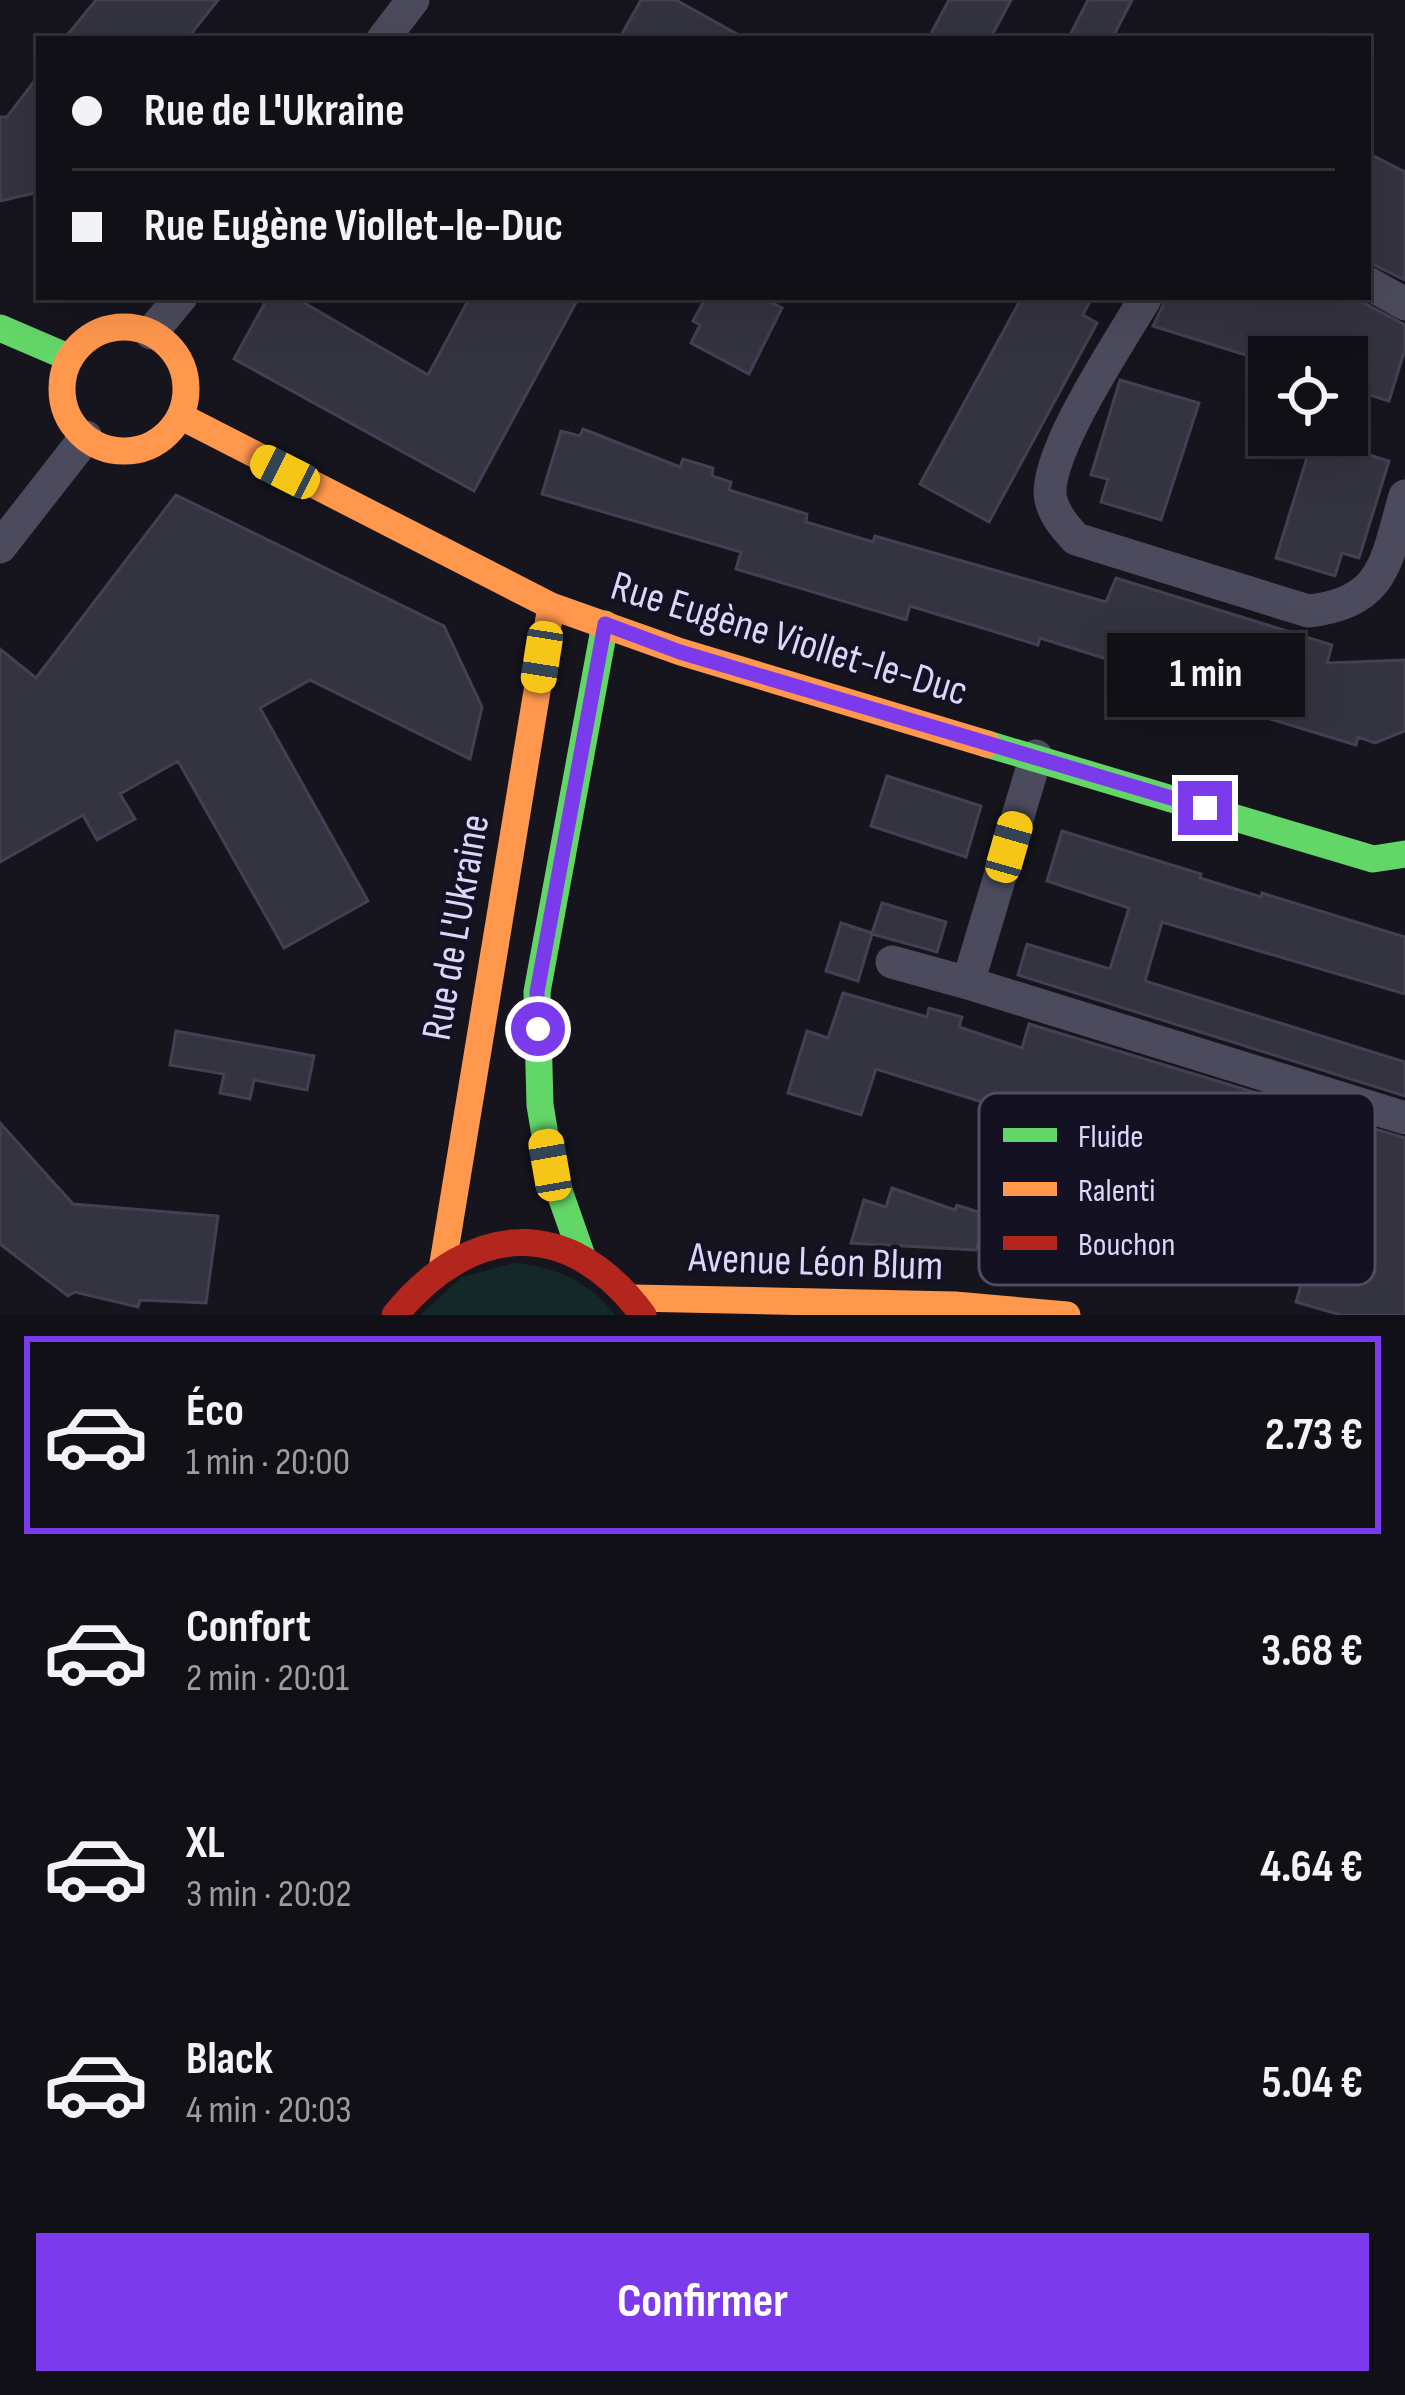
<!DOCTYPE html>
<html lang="fr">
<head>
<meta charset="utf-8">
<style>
  body { margin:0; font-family:"Sofia Sans Condensed",sans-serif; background:#19191f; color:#f1f3f6; height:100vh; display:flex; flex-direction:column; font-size:45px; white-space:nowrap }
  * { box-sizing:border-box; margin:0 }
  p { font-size:39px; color:#9c9da1 }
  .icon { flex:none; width:66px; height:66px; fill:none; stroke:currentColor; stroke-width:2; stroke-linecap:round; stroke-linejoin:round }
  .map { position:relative; height:1315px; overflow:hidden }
  .side { display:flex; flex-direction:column; background:#101016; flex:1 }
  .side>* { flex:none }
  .banner { position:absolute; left:36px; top:36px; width:1335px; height:264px; border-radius:0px; box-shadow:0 12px 48px #0002,0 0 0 3px #303035; display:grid; align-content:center; height:264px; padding:0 36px; background:#101016 }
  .tools { position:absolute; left:1248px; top:336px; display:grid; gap:24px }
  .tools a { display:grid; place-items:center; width:120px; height:120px; border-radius:0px; background:#101016; box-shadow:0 12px 48px #0002,0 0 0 3px #303035; font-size:60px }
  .end { position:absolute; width:54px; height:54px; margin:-27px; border:15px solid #7c3aed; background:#fff; box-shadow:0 0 0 6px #fff }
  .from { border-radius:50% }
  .bubble { position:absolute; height:84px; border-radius:0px; background:#101016; box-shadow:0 12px 48px #0002,0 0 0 3px #303035; font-size:39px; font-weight:700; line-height:84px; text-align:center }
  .car { position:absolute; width:36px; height:72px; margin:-36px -18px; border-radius:15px; box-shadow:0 0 9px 3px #0007; background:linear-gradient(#f5c518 24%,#345 0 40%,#f5c518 0 76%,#345 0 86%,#f5c518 0) }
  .banner b { display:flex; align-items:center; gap:42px; height:114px; font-size:45px }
  .banner b+b { border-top:3px solid #303035 }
  .banner i { width:30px; height:30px; background:#f1f3f6 }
  ul { padding:21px 0 0; list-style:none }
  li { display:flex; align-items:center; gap:36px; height:198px; margin:0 24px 18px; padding:0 12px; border:6px solid transparent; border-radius:0px }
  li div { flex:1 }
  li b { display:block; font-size:45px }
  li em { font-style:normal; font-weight:700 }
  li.current { border-color:#7c3aed }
  li>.icon { width:108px; height:108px; stroke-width:1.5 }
  .primary-button { display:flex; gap:24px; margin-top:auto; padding:24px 36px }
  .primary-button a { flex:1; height:138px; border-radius:0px; background:#7c3aed; color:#fff; font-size:48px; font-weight:700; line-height:138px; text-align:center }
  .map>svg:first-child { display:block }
  .green { fill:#152828 }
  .building { fill:#343340; stroke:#434051; stroke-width:3 }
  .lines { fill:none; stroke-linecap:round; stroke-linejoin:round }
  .street { stroke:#4c4b5d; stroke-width:33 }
  .fast { stroke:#63d668; stroke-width:27 }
  .slow { stroke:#ff974d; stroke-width:27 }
  .jam { stroke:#b3261e; stroke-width:27 }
  .route { stroke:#7c3aed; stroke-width:15 }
  .labels { text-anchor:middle; stroke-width:9; stroke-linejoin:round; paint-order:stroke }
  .street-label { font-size:42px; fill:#dad7fa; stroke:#131122 }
  .key { fill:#131122; stroke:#4f4c63; stroke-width:3 }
  .key-label { font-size:33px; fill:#dad7fa }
</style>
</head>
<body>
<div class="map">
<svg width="1405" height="1315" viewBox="0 0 1405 1315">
  <rect width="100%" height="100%" fill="#16151e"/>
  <path class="green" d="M 514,1263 C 556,1267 589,1281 615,1315 L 420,1315 L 462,1277 Z"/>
  <path class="building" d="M 96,0 L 218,0 L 187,39 L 64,39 Z
    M 641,0 L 676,0 L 746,39 L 619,39 Z
    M 949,0 L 1011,0 L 990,39 L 928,39 Z
    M 1088,0 L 1132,0 L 1112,39 L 1068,39 Z
    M 39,75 L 39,192 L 0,201 L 0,117 L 7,117 Z
    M 1368,153 L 1405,172 L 1405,280 L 1368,262 Z
    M 268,297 L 294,297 L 428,375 L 470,297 L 579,297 L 474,491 L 234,359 Z
    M 706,297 L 761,297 L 782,308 L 749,374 L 691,343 L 700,325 L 693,321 Z
    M 1022,297 L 1092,297 L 1083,315 L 1097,323 L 989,522 L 920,484 Z
    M 1167,297 L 1353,297 L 1405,325 L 1405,349 L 1389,401 L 1347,388 L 1347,357 L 1252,357 L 1153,326 Z
    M 1120,380 L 1199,403 L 1161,520 L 1101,502 L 1108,479 L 1091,475 Z
    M 583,429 L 680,467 L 683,459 L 713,468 L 712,476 L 731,482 L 729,490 L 807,514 L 806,522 L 873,542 L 875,536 L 1106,602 L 1116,578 L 1332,645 L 1327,663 L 1405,660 L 1405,731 L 1375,743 L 1358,737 L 1356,745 L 1257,715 L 1259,707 L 1040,638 L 1038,645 L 910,606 L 906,620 L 736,569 L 741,552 L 542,494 L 561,431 L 580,436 Z
    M 1313,438 L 1389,461 L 1359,558 L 1342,553 L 1335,576 L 1276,558 Z
    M 176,495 L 444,626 L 482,707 L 470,759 L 310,680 L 260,708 L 368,901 L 284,948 L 178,761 L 120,794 L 135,819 L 97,840 L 83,815 L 0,862 L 0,649 L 36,678 Z
    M 887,776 L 981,806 L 966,857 L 871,826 Z
    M 1062,831 L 1201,874 L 1200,878 L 1261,897 L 1262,893 L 1405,937 L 1405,994 L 1162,922 L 1145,981 L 1405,1062 L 1405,1096 L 1018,975 L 1027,944 L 1110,969 L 1129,908 L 1047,881 Z
    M 882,903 L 946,922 L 937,952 L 872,934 L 858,981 L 826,971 L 841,923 L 872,933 Z
    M 843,993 L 927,1017 L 929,1008 L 962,1017 L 959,1027 L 1022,1048 L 1029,1024 L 1405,1138 L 1405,1315 L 1341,1315 L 1296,1302 L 1307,1265 L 1337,1275 L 1358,1209 L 1221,1166 L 1197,1243 L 1227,1252 L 1217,1283 L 1138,1267 L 1055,1257 L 1069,1211 L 1099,1220 L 1108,1191 L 1175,1212 L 1195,1148 L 1102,1119 L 1094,1148 L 1063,1138 L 1066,1128 L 876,1069 L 861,1115 L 788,1093 L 807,1031 L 828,1038 Z
    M 176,1031 L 314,1056 L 307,1090 L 254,1080 L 250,1099 L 220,1093 L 224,1074 L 170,1065 Z
    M 0,1123 L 73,1204 L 218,1216 L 206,1303 L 140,1300 L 138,1307 L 75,1292 L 68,1296 L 0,1244 Z
    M 892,1188 L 955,1210 L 957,1205 L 987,1215 L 976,1250 L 851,1243 L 864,1200 L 886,1207 Z"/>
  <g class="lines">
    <path class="street" d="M 383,39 L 413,0
      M 1368,283 L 1405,304
      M 1146,297 C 1123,337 1040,459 1051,500 C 1055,516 1065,527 1076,539 L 1308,611 C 1386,603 1386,560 1405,496
      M 151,333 L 181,297
      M 0,547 L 86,437
      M 1036,756 L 968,983 L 1405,1118
      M 892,962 L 968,983"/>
    <path class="fast" d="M 0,328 L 70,358
      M 987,744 L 1373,859 L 1405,854
      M 582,1256 L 550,1165 L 540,1105 L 537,992 L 605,624"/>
    <path class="slow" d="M62 389a62 62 0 1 1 124 0a62 62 0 1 1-124 0Z
      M 180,416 L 551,606 L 681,652 L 987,744
      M 443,1263 L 551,606
      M 634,1298 L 955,1305 L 1067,1315"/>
    <path class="jam" d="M 395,1315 C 471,1222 569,1215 643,1315"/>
  </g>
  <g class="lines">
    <path class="route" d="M 538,1029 L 537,992 L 605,624 L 680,652 L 1205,808"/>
  </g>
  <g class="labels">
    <g class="street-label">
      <text transform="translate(790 637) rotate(17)" y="15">Rue Eugène Viollet-le-Duc</text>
      <text transform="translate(454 927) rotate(-80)" y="15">Rue de L'Ukraine</text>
      <text transform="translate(816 1260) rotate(2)" y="15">Avenue Léon Blum</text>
    </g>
  </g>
  <rect x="979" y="1093" width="396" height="192" rx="18" class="key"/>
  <rect x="1003" y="1128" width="54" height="14" fill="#63d668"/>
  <rect x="1003" y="1182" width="54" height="14" fill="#ff974d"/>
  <rect x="1003" y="1236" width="54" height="14" fill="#b3261e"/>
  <g class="key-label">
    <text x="1078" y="1147">Fluide</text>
    <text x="1078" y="1201">Ralenti</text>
    <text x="1078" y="1255">Bouchon</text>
  </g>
</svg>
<div class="tools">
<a><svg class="icon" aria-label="locate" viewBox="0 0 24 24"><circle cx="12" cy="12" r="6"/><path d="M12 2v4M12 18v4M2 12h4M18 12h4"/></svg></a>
</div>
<i class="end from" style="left:538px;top:1029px"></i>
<i class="end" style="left:1205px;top:808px"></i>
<div class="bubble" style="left:1107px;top:633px;width:198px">1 min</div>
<i class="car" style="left:285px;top:472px;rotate:297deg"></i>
<i class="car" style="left:542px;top:657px;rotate:189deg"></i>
<i class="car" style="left:1009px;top:847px;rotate:16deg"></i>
<i class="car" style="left:550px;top:1165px;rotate:350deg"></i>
<div class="banner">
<b><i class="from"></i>Rue de L'Ukraine</b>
<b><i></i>Rue Eugène Viollet-le-Duc</b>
</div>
</div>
<section class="side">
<ul>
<li class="current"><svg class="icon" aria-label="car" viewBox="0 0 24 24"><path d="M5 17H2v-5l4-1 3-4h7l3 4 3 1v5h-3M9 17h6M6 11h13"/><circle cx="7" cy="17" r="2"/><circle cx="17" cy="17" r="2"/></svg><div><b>Éco</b><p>1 min · 20:00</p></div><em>2.73 €</em></li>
<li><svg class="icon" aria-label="car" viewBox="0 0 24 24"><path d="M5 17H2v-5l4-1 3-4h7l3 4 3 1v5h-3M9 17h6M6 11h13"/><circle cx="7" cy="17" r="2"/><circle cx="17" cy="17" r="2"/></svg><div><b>Confort</b><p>2 min · 20:01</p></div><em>3.68 €</em></li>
<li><svg class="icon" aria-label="car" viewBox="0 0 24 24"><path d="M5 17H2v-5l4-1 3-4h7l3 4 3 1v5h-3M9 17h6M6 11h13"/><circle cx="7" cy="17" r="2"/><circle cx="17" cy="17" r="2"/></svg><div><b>XL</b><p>3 min · 20:02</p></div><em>4.64 €</em></li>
<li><svg class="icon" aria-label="car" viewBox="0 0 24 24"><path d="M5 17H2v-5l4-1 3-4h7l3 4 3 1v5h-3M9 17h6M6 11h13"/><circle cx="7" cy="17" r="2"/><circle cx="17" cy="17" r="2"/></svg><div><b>Black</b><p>4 min · 20:03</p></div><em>5.04 €</em></li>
</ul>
<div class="primary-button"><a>Confirmer</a></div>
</section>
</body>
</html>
